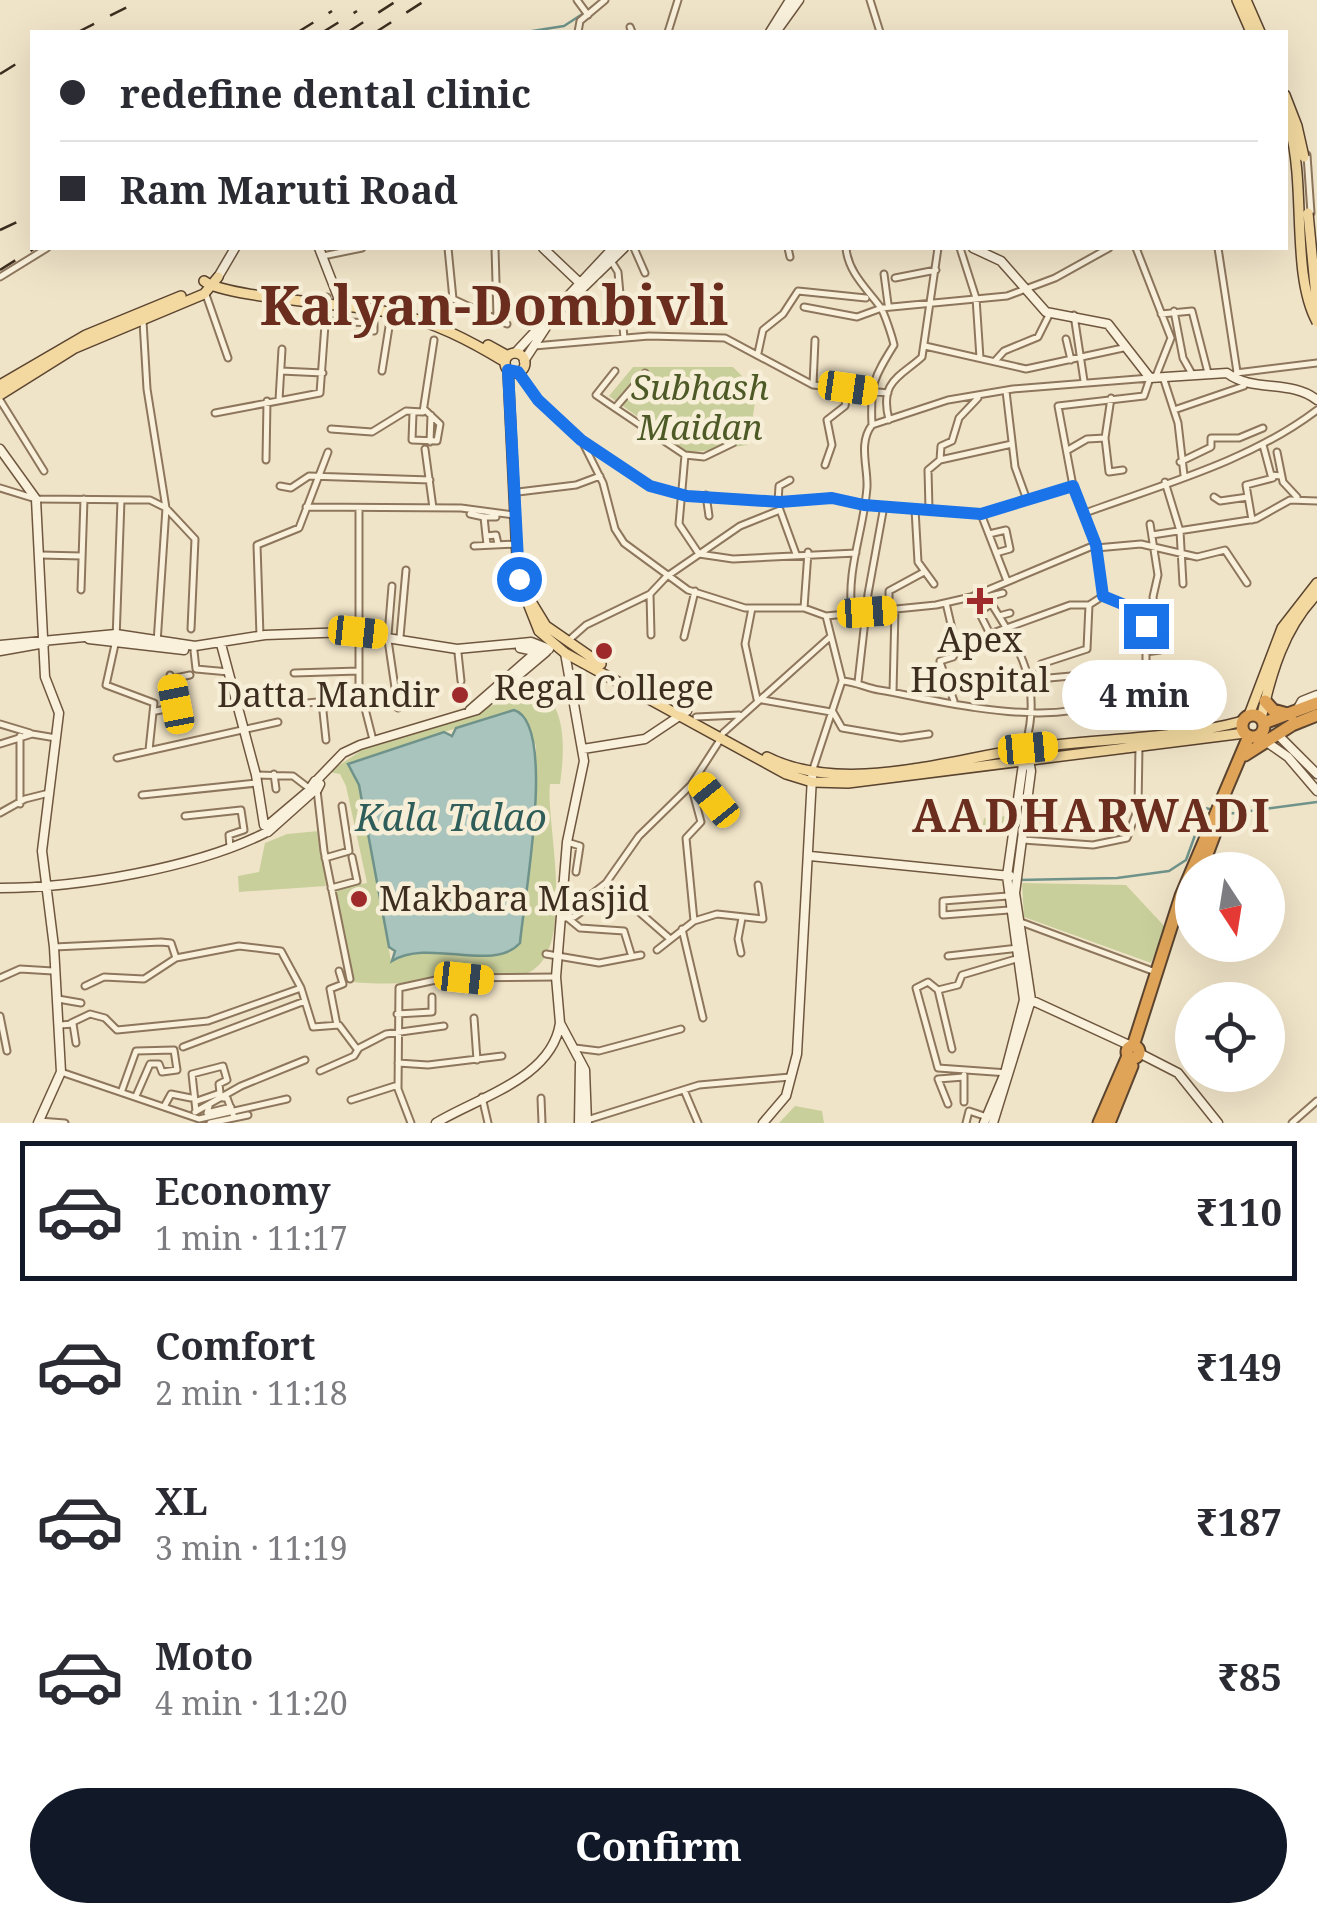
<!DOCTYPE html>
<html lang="en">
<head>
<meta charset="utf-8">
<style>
  body { margin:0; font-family:"Noto Serif",serif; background:#f7f7f7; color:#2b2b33; height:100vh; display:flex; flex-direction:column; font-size:38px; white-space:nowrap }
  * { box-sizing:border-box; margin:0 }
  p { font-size:32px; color:#7c7c81 }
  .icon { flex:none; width:55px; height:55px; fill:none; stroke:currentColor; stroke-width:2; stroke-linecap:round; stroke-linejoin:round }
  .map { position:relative; height:1123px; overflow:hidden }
  .details { display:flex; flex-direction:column; background:#fff; flex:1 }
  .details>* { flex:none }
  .hud { position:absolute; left:30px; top:30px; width:1258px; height:220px; border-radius:0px; box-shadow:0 10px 40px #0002; display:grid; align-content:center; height:220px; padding:0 30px; background:#fff }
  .needle { width:65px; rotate:168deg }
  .fabs { position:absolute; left:1175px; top:852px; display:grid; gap:20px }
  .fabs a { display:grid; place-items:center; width:110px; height:110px; border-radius:50%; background:#fff; box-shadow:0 10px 40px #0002; font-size:50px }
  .end { position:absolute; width:45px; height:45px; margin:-22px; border:12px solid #1a73e8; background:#fff; box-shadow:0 0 0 5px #fff }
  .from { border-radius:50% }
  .bubble { position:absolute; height:70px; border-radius:35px; background:#fff; box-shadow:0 10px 40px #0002; font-size:32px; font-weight:700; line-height:70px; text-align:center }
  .car { position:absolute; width:30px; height:60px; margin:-30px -15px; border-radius:12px; box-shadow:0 0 8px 2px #0007; background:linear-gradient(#f5c518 24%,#345 0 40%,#f5c518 0 76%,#345 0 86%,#f5c518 0) }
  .hud b { display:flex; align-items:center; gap:35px; height:95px; font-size:38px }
  .hud b+b { border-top:2px solid #e1e1e2 }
  .hud i { width:25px; height:25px; background:#2b2b33 }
  ul { padding:18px 0 0; list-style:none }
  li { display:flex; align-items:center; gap:30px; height:140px; margin:0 20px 15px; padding:0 10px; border:5px solid transparent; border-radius:0px }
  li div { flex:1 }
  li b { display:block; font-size:38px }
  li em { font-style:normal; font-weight:700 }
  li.selected { border-color:#111827 }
  li>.icon { width:90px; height:90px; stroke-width:1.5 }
  .cta { display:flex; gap:20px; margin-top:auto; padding:20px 30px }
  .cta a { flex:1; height:115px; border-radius:60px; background:#111827; color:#fff; font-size:40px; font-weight:700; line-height:115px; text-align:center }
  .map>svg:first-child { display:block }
  .green { fill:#c9cf9b; fill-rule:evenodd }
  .water { fill:#a9c4bc; stroke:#6f938a; stroke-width:2.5 }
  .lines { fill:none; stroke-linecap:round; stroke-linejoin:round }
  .stream { stroke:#6f938a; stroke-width:2.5 }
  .street-casing { stroke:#8d765c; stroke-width:9 }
  .secondary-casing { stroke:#6f573f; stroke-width:11 }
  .primary-casing { stroke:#5b4430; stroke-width:12 }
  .highway-casing { stroke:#5b4430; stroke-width:15 }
  .street { stroke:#faf1dc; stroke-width:5 }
  .secondary { stroke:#faf1dc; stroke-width:8 }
  .primary { stroke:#f3d9a0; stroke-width:9 }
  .highway { stroke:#e0a458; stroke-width:11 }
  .rail { stroke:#3d2e20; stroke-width:2.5; stroke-dasharray:18 18; stroke-linecap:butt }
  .primary-bridge-casing { stroke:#5b4430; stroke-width:12; stroke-linecap:butt }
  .primary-bridge { stroke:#f3d9a0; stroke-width:9 }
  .route { stroke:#1a73e8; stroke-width:12 }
  .poi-dot { fill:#9e2a2b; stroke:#f7eed8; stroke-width:4 }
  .labels { text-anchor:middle; stroke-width:9; stroke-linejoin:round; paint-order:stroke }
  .park-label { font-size:35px; font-style:italic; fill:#4d5a26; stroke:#f7eed8 }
  .poi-label { font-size:35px; fill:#3d2e20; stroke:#f7eed8 }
  .water-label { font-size:38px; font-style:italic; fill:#2f5d5a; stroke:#f7eed8 }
  .district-label { font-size:45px; font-weight:bold; letter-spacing:2.5px; fill:#6b2e1e; stroke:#f7eed8 }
  .town-label { font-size:55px; font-weight:bold; fill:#6b2e1e; stroke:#f7eed8 }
</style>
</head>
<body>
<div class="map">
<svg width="1317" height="1123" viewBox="0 0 1317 1123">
  <rect width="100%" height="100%" fill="#f0e4c8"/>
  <path class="green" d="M 633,367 L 733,367 L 757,391 L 748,445 L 688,453 L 609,396 Z
    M 540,690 C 568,708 564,755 560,784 L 550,784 C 545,824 583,967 517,976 C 462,978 406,987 352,982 L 334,888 L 367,883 L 346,786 L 340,774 L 329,772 L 368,746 ZM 516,709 L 536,746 L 536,799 L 520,943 L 466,954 L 415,951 L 391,961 L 359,785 L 348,763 Z
    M 1008,816 L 1007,833 L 981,835 L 984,818 Z
    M 319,831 L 326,886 L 239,892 L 238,876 L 259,872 L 265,843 L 287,834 Z
    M 1022,883 L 1126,885 L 1165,927 L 1151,963 L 1024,917 Z
    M 795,1106 L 822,1111 L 824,1123 L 779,1123 Z"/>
  <path class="water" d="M 514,710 C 558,723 523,904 520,943 C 493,973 429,938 392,961 L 395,951 L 389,947 L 359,785 L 348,764 L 444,732 L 452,736 L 456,728 Z"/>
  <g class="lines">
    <path class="stream" d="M 588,10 L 601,0
      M 526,32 L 564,26 L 584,13
      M 1227,814 L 1317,802
      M 1019,880 L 1117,878 L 1169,871 L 1186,860 L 1205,808 L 1214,810"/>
    <g class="street-casing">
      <path id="street" d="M 577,0 L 588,15
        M 870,0 L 880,32
        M 630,27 L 632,32
        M 578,32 L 580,21 L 605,0
        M 668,32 L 678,0
        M 1307,155 L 1311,213
        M 448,248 L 453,299 L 507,324
        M 495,248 L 497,316
        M 634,248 L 645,273
        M 788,248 L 790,257
        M 846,248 C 848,273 869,291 881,308 C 885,315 892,336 894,345 C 874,377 870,384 872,425
        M 960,248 L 976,298 L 980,358
        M 1136,248 L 1171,338 L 1156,376
        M 1218,248 L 1237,372
        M 323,256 L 362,248
        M 610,259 L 618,272 L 624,338
        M 884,274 L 888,304
        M 0,277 L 47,248
        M 895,278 L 936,270
        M 205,292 L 228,358
        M 804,307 L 857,317 L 879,309
        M 881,308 L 1007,296 L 1055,278 L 1109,248
        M 1174,311 L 1183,358 L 1192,374
        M 1161,314 L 1192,311 L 1208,373
        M 1074,315 L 1084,381
        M 143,321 L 147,389 L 166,508 L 157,643
        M 326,321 L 374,323 L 374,331
        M 1066,339 L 1071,360
        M 534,346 L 649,336 L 725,338 L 813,385 L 888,393
        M 925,346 L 1026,369 L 1123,348
        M 758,353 L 763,330 L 783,314 L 798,291 L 866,298
        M 995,361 L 1004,351 L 1038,337 L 1050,313
        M 281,371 L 323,373
        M 382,371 L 392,308
        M 518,372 L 538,400 L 581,439 L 650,485 L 687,496 L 780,502 L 832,497 L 864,505 L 981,514 L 1073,486
        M 645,373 L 615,408 L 685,455 L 679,524 L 699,554 L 733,559 L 856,553
        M 1236,373 L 1317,363
        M 1164,380 L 1178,423 L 1184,475
        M 813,385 L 815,340
        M 1006,391 L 1015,467 L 1027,500
        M 0,400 L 44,471
        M 279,400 L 282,349
        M 615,408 L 596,395 L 615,371
        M 1174,410 L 1244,386
        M 215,413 L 320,393 L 327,297
        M 413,413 L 412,440 L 437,441 L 440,424 L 424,409
        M 889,420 C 879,381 900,377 922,357 L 938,248
        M 331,429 L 372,432 L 406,411 L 423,412 L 434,340
        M 1105,438 L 1111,398
        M 581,439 L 603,483 L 615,529 L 624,543 L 688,590 L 745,608 L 804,608 L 826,616 L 936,605 L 971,597 L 1095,545
        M 430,442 L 431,415
        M 1263,445 L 1271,475 L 1281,476
        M 425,449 L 433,508
        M 1068,450 L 1087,439 L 1105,438 L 1109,472 L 1123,470
        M 1277,452 L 1283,482 L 1297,497
        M 685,455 L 704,457 L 733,443
        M 266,460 L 267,401
        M 940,460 L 1012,444
        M 1180,462 L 1211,447 L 1211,438 L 1239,438 L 1263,428
        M 825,465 L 832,445 L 827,420 L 845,406 L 848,388
        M 1165,482 L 1180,531 L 1183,584
        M 280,486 L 291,488 L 309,476 L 430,480
        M 0,488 L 36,499 L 150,500 L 166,508 L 195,539 L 191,629
        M 518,492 L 576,485 L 600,476
        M 706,495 L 709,516
        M 1214,497 L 1220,501 L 1248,497
        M 121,500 L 116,640 L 106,685 L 154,703 L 149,750
        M 778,502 L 779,486 L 790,480
        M 306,507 L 461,508 L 514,515
        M 359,509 L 359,685 L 373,740
        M 915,509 L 918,562 L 934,584
        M 929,509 L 928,470 L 940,460 L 941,446 L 952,441 L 959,418 L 978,398
        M 780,510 L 796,554
        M 1085,513 C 1164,484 1250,461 1317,410
        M 470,514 L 484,517
        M 981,514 L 1007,581
        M 1252,520 L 1246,485 L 1273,478
        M 989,534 L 1006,530 L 1010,549 L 996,553
        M 1152,535 L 1256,519 L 1290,500 L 1317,501
        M 486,536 L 484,517 L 496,517
        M 487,544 L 486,536 L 496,535 L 498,544
        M 474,546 L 516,544
        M 1096,548 L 1141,544 L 1197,557 L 1225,550 L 1247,583
        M 40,555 L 82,556
        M 81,590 L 84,499
        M 984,592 C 1017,645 1043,679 1026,743
        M 650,594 L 651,635
        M 1103,596 L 1132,608 L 1159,639
        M 987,597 L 1003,593
        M 991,604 L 979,612 L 990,634 L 1070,605 L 1089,605 L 1103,596
        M 752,608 L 745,644 L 757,699 L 831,712
        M 804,608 L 808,552
        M 889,611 L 889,591 L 924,572
        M 852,613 C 846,570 864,530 867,487 C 868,467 858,443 872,425 L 948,400 L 1013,389 L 1150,378 L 1144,396 L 1058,406 L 1073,486 L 1095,545 L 1103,596
        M 826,616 L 842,680
        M 999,616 L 1010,613
        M 388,635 L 392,586
        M 260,636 L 257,545 L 299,528 L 328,452
        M 400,637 L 406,570
        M 684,637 L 695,591
        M 388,640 L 398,708
        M 568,641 L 586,625 L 650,594 L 666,577 L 740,526 L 780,510
        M 194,651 L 196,669 L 229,672
        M 458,653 L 461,681
        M 940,661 L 953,657 L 957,650 L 946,603
        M 940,662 L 954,701
        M 294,673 L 358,671
        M 171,679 L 190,675
        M 1038,679 L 1041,664 L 1087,649 L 1089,605
        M 1038,679 L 1071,676
        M 842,681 C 857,682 866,688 879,690 C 956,703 1084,741 1146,676 L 1146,652 L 1160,650 L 1153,597 L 1158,575 L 1150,524
        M 858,682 L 868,594 L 884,506
        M 893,692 L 895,610
        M 322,702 L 326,740
        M 296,704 L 360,698
        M 156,711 L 175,707 L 170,675
        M 833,712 L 842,728 L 901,738 L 929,734
        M 696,717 L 739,715
        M 0,724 L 30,733
        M 723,733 L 830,637
        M 20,736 L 20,804
        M 0,744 L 32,734 L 56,738
        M 117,758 L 278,722
        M 812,772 L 842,681
        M 274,774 L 276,789
        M 256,775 L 293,776 L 310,789
        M 696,778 L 731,818
        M 691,785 L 701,822 L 686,838 L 694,921
        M 317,790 L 324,851 L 350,979
        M 142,795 L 257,783
        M 0,813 L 25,799 L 49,793
        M 185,816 L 241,810 L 244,830 L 229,835 L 230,847
        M 1023,840 L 1093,845 L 1127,838 L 1138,808 L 1139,746
        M 567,842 L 580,846 L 576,872
        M 325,858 L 349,851 L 342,806
        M 606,883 L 669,938
        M 331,888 L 357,881 L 352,857
        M 1008,896 L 943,901 L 943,915 L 1009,910
        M 561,918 L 574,917 L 584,910 L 592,894 L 606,883 L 639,836 L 691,785 L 720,740
        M 569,919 L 580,928 L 624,931 L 632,957
        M 1018,921 L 1158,973
        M 682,929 L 703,1018
        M 54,947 L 161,942 L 171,943 L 176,958 L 239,946 L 281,951 L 301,988 L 313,1027 L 339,1025 L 357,1049 L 386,1034 L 444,1026
        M 657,950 L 694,921 L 717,914 L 763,919 L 758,885
        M 741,953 L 738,939 L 742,918
        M 546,954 L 599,963 L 641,955
        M 948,956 L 1019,948
        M 0,978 L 20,969 L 53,971
        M 85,986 L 104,977 L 144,979 L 176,958
        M 938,990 L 928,982 L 916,988 L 938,1068 L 1008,1073
        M 58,999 L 81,1003
        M 397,1014 L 432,1012 L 432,997
        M 0,1016 L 7,1051
        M 474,1018 L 477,1060
        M 71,1023 L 90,1014 L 105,1018 L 117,1030 L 208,1021 L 301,988
        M 60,1025 L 73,1024 L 76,1043
        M 337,1025 L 330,989 L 343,984 L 339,971
        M 183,1047 L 305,1001
        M 575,1048 L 599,1051 L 681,1029
        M 952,1049 L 938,990 L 958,985 L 962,975 L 1016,959
        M 398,1063 L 428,1065 L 502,1056
        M 320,1071 L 354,1056 L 359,1048
        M 61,1072 L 199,1119 L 287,1099
        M 964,1075 L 964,1102
        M 122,1090 L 136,1051 L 174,1050 L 177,1070 L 162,1072 L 159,1064 L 150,1064 L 136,1096
        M 684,1090 L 698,1123
        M 482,1097 L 488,1123
        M 223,1098 L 227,1098 L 233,1114
        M 541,1098 L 542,1123
        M 351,1100 L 398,1085
        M 948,1104 L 938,1079 L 964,1077
        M 165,1105 L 171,1094 L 191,1098
        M 209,1106 L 207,1113 L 231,1107
        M 196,1111 L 192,1074 L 223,1066 L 227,1080 L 219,1084 L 220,1093 L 197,1101
        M 195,1112 L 241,1086 L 305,1060
        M 587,1120 L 699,1085 L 790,1077
        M 39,1121 L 65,1123
        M 210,1123 L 248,1115
        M 411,1123 L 398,1089 L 399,988 L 445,978 L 556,977
        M 966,1123 L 969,1111 L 987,1117
        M 1292,1123 L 1317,1101"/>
    </g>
    <g class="secondary-casing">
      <path id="secondary" d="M 770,32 L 790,0
        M 776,32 L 799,0
        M 319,248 L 340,302
        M 543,248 L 583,286
        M 973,248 L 1001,261 L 1046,312 L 1108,324 L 1150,378 L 1227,373 C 1253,393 1291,379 1317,400
        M 218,277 L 235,248
        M 515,353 L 613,248
        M 524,361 L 552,318 L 624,248
        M 0,449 L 36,499 L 45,677 L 59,713 L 42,851 L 54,947 L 61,1072 L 38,1123
        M 89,639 L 184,650
        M 221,644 L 256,775 L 264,825
        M 0,645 L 116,634 L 195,646 L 265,635 L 349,632 L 457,649 L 531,642 L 549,649
        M 520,648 L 544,653
        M 0,651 L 45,643
        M 565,653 L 584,761 L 567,842 L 556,977 L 560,1023 L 585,1070 L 587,1123
        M 470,710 L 542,647
        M 1297,710 L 1302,701 L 1317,695
        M 1278,735 L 1317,774
        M 1268,743 L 1288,757 L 1317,791
        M 583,749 L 645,739 L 687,711
        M 315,781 L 320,784 L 317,790 L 311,787 Z
        M 316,781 L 343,753 L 360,745 L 477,710 L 546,652
        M 267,826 L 306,793
        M 268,832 L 315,790
        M 810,856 L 1010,876
        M 0,888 C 77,888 195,868 265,833
        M 1031,1000 L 1131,1046
        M 1139,1053 L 1178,1073 L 1218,1123
        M 436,1123 C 476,1098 552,1079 560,1023
        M 579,1123 L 580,1064
        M 763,1123 L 786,1096 L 797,1054 L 812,777
        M 984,1123 L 1005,1073 L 1024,1000 L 1007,876 L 1026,743 L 1031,771 L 1015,893 L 1031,1000 L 993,1123"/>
    </g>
    <g class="primary-casing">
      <path id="primary" d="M 1237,0 L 1251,32
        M 1246,0 L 1260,32
        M 1285,95 L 1297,126
        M 1285,115 L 1290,129
        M 204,281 C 225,298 355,304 393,313 C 434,322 469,340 505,362
        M 488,345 L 508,356
        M505 363a10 10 0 1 1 20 0a10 10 0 1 1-20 0Z
        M 508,370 L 518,578 L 539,631 L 565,653 L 786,774 L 812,782 L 848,783 L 1245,733
        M 0,385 L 86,335 L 181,296
        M 0,395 L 75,348 L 204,294 L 218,277
        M 532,603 L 546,626 L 601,664
        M 1249,715 L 1282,628 L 1317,583
        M 1261,719 C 1271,673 1284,628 1317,594
        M 767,757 C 845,796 949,759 1030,748 C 1101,738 1173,740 1243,721"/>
    </g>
    <g class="highway-casing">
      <path id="highway" d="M 1265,701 L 1273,710 L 1291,715
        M1242 726a11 11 0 1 1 22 0a11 11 0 1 1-22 0Z
        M 1264,723 L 1317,703
        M 1245,755 L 1292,725 L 1317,715
        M 1201,870 L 1222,814
        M1127 1052a6 6 0 1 1 12 0a6 6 0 1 1-12 0Z
        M 1133,1046 L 1181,896 L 1249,736
        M 1099,1123 L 1128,1056
        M 1109,1123 L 1132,1066"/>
    </g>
    <use href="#street" class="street"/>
    <use href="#secondary" class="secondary"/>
    <use href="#primary" class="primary"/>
    <use href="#highway" class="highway"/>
    <path class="rail" d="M 78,32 L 141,0
      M 298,32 L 332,11
      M 323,32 L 357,11
      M 348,32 L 398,0
      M 376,32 L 426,0
      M 0,74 L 32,54
      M 0,230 L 32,215
      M 0,270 L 35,248"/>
    <g class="primary-bridge-casing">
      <path id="primary-bridge" d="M 1297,126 L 1304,157
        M 1290,129 C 1306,187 1291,275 1317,322
        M 1308,213 L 1317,307"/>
    </g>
    <use href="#primary-bridge" class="primary-bridge"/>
  </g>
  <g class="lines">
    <path class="route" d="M 519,579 L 508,370 L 518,372 L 538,400 L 581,440 L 650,486 L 687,496 L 780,502 L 832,498 L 864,505 L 981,514 L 1073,486 L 1096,545 L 1103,596 L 1132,608 L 1146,626"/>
  </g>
  <g class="poi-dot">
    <path d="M975 586h10v10h10v10h-10v10h-10v-10h-10v-10h10z"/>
    <circle cx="604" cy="651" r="10"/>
    <circle cx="460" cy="695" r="10"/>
    <circle cx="359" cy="899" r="10"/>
  </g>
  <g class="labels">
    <g class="park-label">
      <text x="700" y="400">Subhash<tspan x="700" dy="40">Maidan</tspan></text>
    </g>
    <g class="poi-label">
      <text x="980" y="652">Apex<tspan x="980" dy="40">Hospital</tspan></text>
      <text x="604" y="700">Regal College</text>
      <text x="440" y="707" text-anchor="end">Datta Mandir</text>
      <text x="379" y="911" text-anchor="start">Makbara Masjid</text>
    </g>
    <g class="water-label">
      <text x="451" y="831">Kala Talao</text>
    </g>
    <g class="district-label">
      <text x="1092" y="832">AADHARWADI</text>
    </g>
    <g class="town-label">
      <text x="494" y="325">Kalyan-Dombivli</text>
    </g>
  </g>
</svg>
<div class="fabs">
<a><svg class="needle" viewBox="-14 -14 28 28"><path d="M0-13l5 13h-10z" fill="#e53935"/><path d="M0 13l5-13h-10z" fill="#7c7c81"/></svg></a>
<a><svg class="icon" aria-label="locate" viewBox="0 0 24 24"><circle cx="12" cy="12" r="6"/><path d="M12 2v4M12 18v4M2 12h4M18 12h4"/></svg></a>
</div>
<i class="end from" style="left:519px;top:579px"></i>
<i class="end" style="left:1146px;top:626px"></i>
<div class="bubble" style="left:1062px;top:660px;width:165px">4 min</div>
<i class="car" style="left:848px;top:388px;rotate:98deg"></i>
<i class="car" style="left:867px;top:612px;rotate:86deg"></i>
<i class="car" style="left:358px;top:632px;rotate:96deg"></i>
<i class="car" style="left:176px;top:704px;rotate:349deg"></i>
<i class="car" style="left:1028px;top:748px;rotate:85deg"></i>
<i class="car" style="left:714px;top:800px;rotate:321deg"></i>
<i class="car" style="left:464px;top:978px;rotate:96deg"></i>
<div class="hud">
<b><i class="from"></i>redefine dental clinic</b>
<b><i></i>Ram Maruti Road</b>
</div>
</div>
<section class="details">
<ul>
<li class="selected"><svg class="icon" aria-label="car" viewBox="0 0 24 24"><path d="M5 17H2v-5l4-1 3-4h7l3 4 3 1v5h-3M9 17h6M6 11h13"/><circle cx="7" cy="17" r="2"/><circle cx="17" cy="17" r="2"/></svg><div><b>Economy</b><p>1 min · 11:17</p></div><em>₹110</em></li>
<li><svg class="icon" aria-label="car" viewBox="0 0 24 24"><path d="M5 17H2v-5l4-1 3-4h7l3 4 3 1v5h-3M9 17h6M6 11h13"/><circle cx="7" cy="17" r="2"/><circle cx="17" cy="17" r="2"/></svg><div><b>Comfort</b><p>2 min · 11:18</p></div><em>₹149</em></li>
<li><svg class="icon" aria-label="car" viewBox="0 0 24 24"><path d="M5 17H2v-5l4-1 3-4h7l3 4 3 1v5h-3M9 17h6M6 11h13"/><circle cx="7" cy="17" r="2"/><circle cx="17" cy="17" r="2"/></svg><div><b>XL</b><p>3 min · 11:19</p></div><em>₹187</em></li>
<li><svg class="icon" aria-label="car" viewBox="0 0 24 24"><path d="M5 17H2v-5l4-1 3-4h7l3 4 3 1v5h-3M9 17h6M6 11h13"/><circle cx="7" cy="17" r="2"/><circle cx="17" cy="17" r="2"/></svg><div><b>Moto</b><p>4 min · 11:20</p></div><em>₹85</em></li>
</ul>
<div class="cta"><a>Confirm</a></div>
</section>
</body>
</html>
